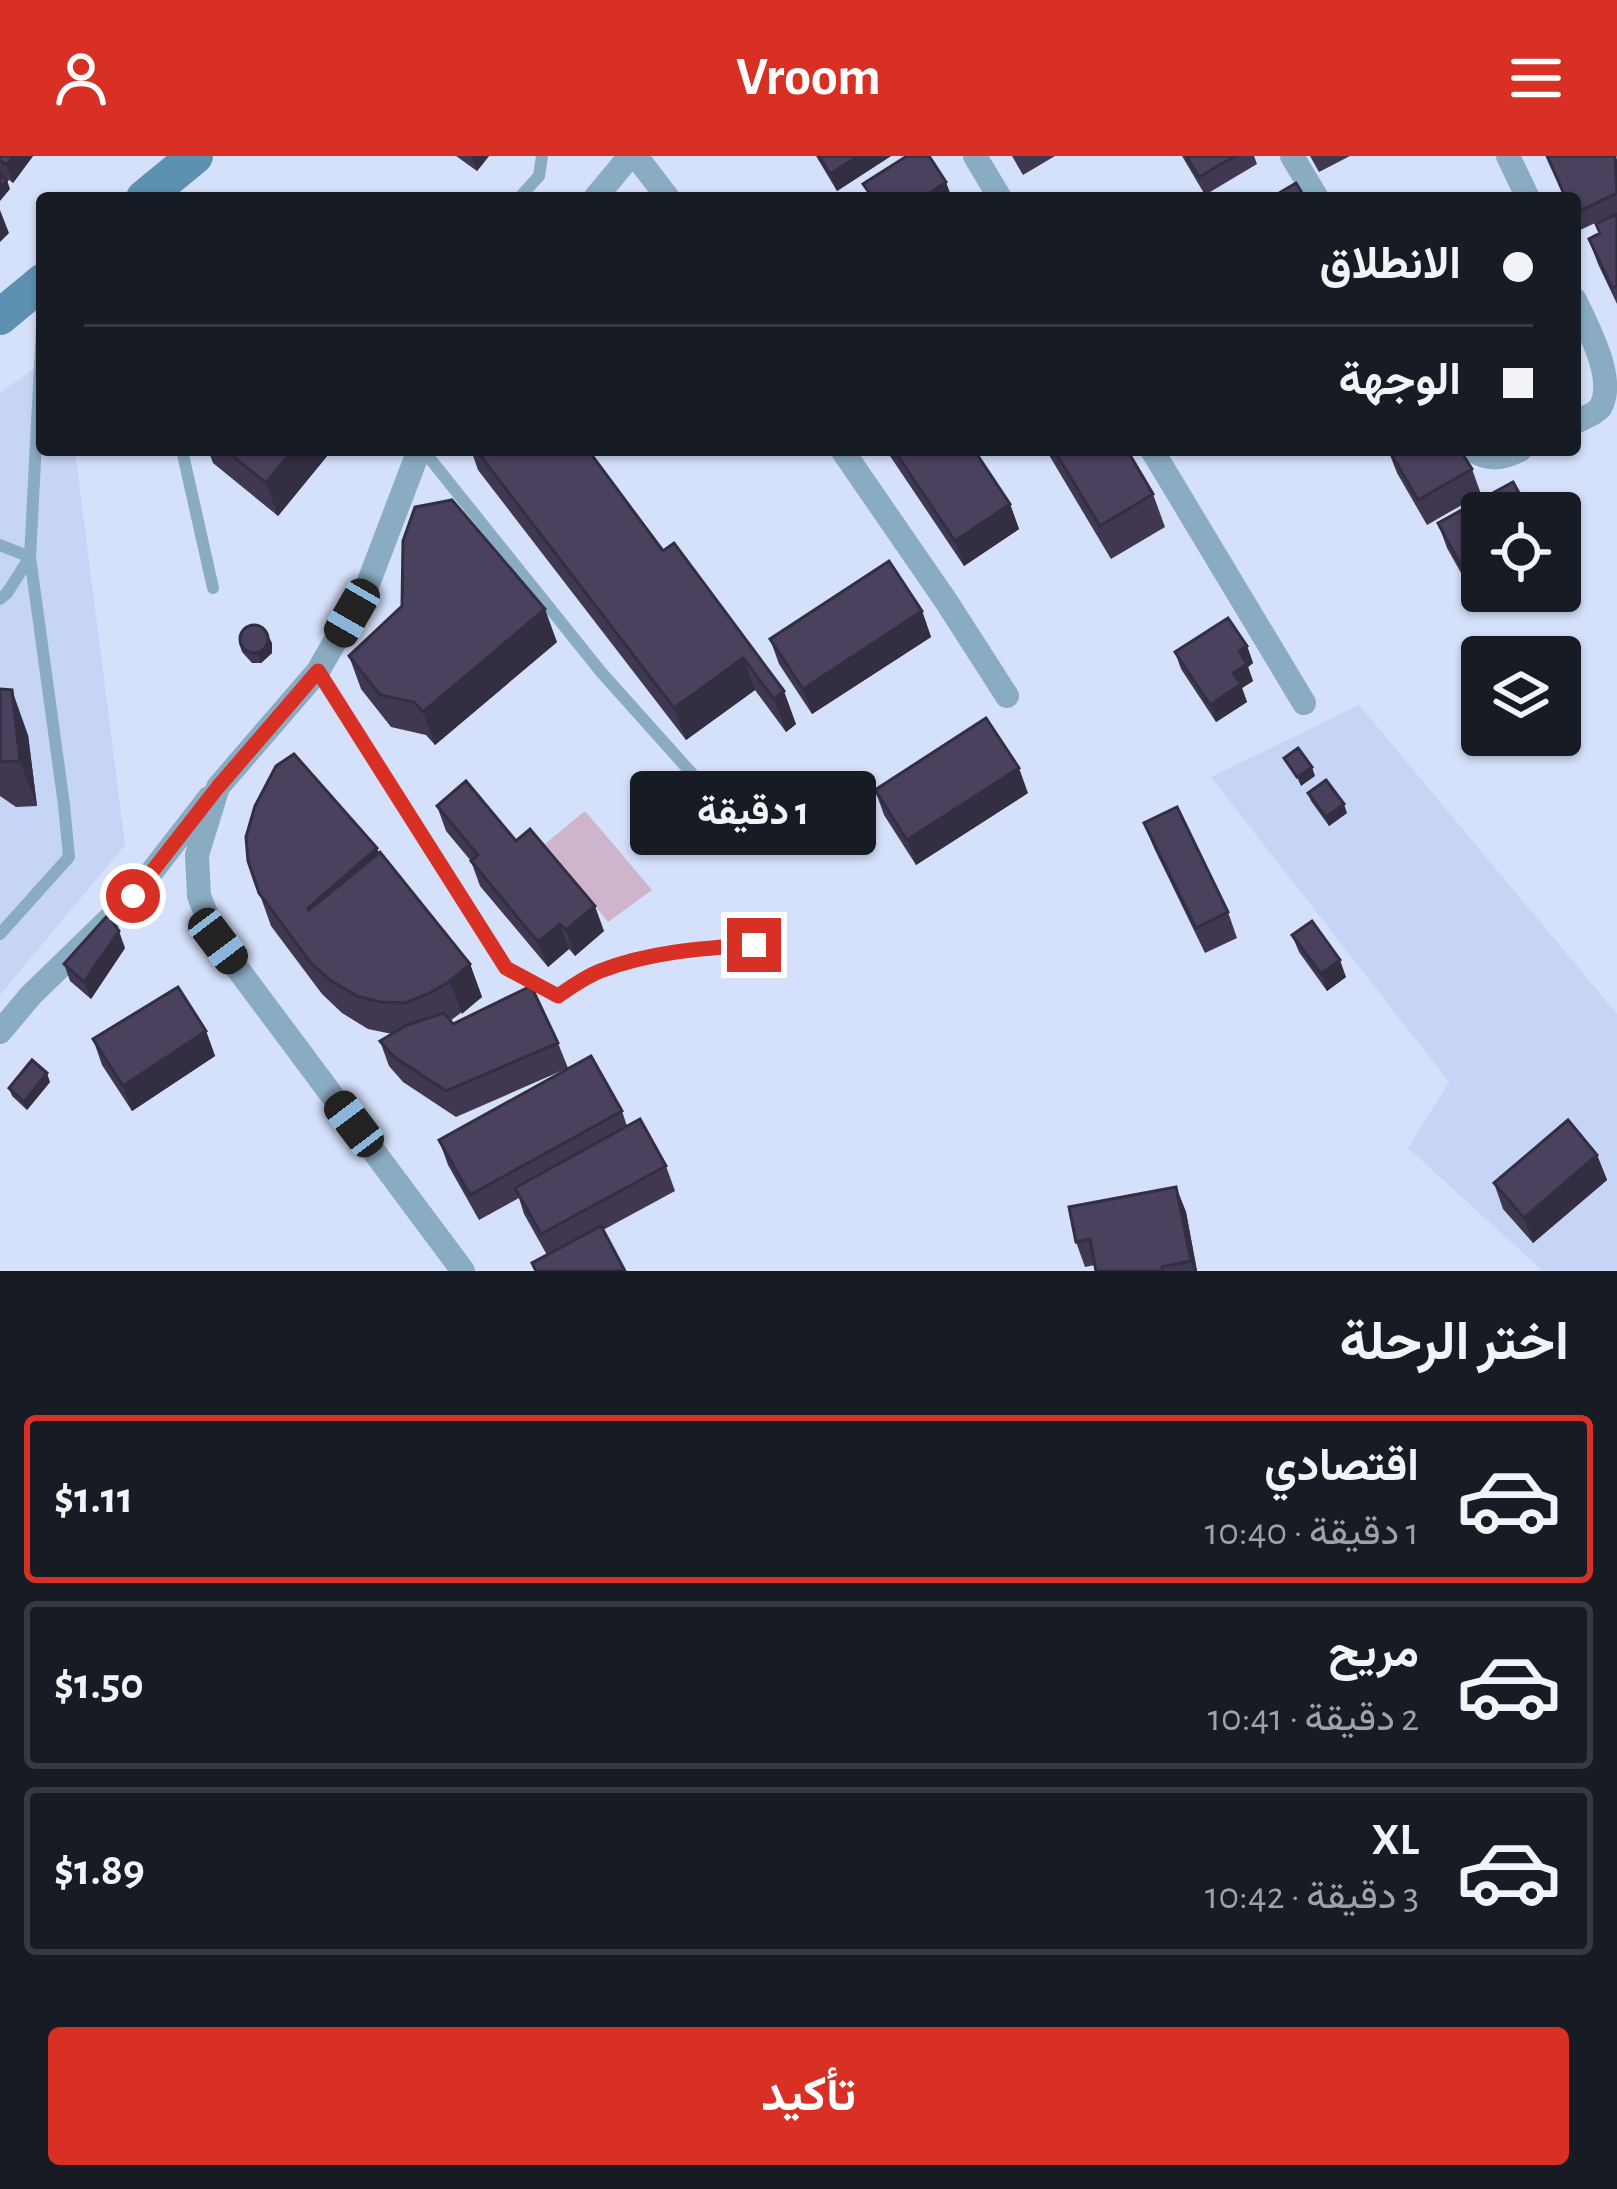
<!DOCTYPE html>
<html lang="ar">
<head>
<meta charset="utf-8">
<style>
  body { margin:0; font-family:"Alegreya Sans",Vazirmatn,sans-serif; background:#242831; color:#f1f3f6; direction:rtl; height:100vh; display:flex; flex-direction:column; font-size:45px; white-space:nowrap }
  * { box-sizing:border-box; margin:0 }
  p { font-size:39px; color:#9ea1a6 }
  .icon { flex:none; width:66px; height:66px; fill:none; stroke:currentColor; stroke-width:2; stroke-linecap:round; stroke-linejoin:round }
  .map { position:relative; height:1115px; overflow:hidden; direction:ltr }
  .drawer { display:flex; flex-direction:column; background:#171b24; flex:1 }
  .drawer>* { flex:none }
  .top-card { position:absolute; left:36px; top:36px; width:1545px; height:264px; border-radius:12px; box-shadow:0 3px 9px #0004; direction:rtl; display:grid; align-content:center; height:264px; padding:0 48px; background:#171b24 }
  .buttons { position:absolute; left:1461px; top:336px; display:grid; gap:24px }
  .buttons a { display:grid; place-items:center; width:120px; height:120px; border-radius:12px; background:#171b24; box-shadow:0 3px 9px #0004; font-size:60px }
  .end { position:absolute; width:54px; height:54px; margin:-27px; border:15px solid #d93025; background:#fff; box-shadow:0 0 0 6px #fff }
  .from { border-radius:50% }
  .bubble { position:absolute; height:84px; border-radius:12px; background:#171b24; box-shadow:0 3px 9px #0004; font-size:39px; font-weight:700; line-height:84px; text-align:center; direction:rtl }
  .car { position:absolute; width:36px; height:72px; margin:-36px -18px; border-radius:15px; box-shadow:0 0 9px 3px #0007; background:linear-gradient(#222 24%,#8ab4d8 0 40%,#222 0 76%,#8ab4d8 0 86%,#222 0) }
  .top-card b { display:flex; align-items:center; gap:42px; height:114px; font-size:45px }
  .top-card b+b { border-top:3px solid #363941 }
  .top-card i { width:30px; height:30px; background:#f1f3f6 }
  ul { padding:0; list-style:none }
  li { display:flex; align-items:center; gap:36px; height:168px; margin:0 24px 18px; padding:0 24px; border:6px solid #363941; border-radius:12px }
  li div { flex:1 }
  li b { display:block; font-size:45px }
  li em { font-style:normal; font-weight:700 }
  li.selected { border-color:#d93025 }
  li>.icon { width:108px; height:108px; stroke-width:1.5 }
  h2 { padding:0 48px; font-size:54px; line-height:144px }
  .cta { display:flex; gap:24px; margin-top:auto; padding:24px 48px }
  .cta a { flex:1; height:138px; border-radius:12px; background:#d93025; color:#fff; font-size:48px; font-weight:700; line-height:138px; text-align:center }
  header { display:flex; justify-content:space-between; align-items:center; height:156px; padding:0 48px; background:#d93025; color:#fff; font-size:54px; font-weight:700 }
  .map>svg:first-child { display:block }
  .built { fill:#c6d4f5 }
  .green { fill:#ceb5cb }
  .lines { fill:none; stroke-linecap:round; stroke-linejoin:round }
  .lane { stroke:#8aacc2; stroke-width:12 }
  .street { stroke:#8aacc2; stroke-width:24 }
  .secondary { stroke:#5d91b2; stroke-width:36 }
  .wall { fill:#403851 }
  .shaded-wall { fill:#342e42 }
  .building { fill:#4a415e; stroke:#342e42; stroke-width:3 }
  .route { stroke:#d93025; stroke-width:15 }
</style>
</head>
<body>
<header><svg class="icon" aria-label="menu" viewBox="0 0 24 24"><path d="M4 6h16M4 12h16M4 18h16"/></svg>Vroom<svg class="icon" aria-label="person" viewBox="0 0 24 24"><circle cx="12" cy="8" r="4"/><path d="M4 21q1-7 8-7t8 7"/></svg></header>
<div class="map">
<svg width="1617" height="1115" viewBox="0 0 1617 1115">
  <rect width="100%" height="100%" fill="#d5e0fa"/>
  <path class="built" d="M 42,207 L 42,294 L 75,294 L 125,689 L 0,839 L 0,237 Z
    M 1359,549 L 1617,858 L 1617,1115 L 1543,1115 L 1408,992 L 1449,926 L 1211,621 Z"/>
  <path class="green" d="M 585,655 L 652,734 L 608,766 L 545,688 Z"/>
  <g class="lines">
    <path class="lane" d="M 519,42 L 539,20 L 542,0
      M 182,294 L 213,432
      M 423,294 L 601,516 L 695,621 L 727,642 L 793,667
      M 0,389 L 30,401 L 7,437 L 0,443
      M 318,516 L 505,812 L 558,840 C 571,831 585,821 600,815 C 649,796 702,791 754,789
      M 0,778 L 69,701 L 64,649 L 30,401 L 42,172"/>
    <path class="street" d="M 636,0 L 668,42
      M 975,0 L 1000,42
      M 1292,0 L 1317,42
      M 1508,0 L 1528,42
      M 595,42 L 630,0
      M 1575,144 C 1588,172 1617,224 1600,252 C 1594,259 1583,262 1575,266
      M 419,294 L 368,428 L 318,515 L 218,631 L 197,699 L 199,740 L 217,785 L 463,1115
      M 842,294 L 946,445 L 1007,540
      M 1152,294 L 1304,547
      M 1472,294 C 1489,305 1502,303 1520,294
      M 0,876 L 31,839 L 133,740 L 209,642"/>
    <path class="secondary" d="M 144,42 L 195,0
      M 0,161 L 42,126"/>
  </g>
  <path class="wall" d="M 0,0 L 33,0 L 13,27 L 0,17 Z
    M 456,0 L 489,0 L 477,15 Z
    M 816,0 L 891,0 L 837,35 Z
    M 1012,0 L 1055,0 L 1023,19 Z
    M 1182,0 L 1254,0 L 1257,8 L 1205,39 Z
    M 1310,0 L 1350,0 L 1319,16 Z
    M 1547,0 L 1617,3 L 1617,57 L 1580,74 L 1575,64 L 1575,42 L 1564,42 Z
    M 1617,58 L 1617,148 L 1598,108 L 1589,83 L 1599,77 L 1596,68 Z
    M 208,294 L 332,294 L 278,360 L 213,307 Z
    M 471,294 L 588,294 L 796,568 L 786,576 L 755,534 L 686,584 L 478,314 Z
    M 888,294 L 974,294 L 1010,348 L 1019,373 L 964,410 L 890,300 Z
    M 1046,294 L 1127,294 L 1153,338 L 1165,371 L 1111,403 Z
    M 1388,294 L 1472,313 L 1481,338 L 1427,369 L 1397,317 Z
    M 1482,357 L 1482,427 L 1470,433 L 1447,392 L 1438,367 Z
    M 922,455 L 931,481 L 812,558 L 779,508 L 770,483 Z
    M 557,486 L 435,589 L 426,579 L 391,571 L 361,533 L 349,500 Z
    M 239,487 L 272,487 L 272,497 L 261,507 L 252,507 L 242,496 Z
    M 1247,490 L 1253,507 L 1248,511 L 1253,525 L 1242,532 L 1247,546 L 1216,566 L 1181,513 L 1175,496 Z
    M 0,533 L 28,579 L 37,650 L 16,651 L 0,640 Z
    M 875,634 L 1028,637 L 916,709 L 884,659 Z
    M 1308,637 L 1347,657 L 1329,670 L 1311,645 Z
    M 437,650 L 516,685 L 604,775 L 575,800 L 569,793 L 548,811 L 480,730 L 471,705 L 446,675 Z
    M 1144,667 L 1228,756 L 1237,782 L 1205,797 L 1154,692 Z
    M 379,697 L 470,808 L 482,841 L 450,865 L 453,868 L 558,887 L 568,912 L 456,961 L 403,926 L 389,910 L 380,885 L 392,878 L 368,873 L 342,857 L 322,838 L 271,770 L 248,705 Z
    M 1292,779 L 1346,821 L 1327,835 L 1299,796 Z
    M 125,792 L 91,843 L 70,825 L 64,808 Z
    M 206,875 L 215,900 L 132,955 L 102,909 L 93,883 Z
    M 50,926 L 27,954 L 12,940 L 9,932 Z
    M 622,955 L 627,970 L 666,1010 L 675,1035 L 603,1074 L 625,1115 L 535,1115 L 532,1107 L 547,1099 L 524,1058 L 519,1042 L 479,1064 L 448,1009 L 439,984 Z
    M 1597,999 L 1607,1024 L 1533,1087 L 1503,1053 L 1494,1027 Z
    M 1176,1031 L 1186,1056 L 1197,1115 L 1096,1115 L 1095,1109 L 1085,1111 L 1076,1086 Z"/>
  <path class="shaded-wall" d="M 14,0 L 33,0 L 13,27 L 6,9 Z
    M 471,0 L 489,0 L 477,15 Z
    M 858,0 L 891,0 L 837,35 L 830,18 Z
    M 7,24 L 10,33 L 0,45 L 0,33 Z
    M 946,26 L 952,42 L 922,42 Z
    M 0,54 L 9,77 L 0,86 Z
    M 293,294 L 332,294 L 278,360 L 266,327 Z
    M 1010,348 L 1019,373 L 964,410 L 955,385 Z
    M 545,453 L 557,486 L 435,589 L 423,556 Z
    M 922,455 L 931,481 L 812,558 L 803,533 Z
    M 268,479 L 272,487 L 272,497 L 261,507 L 258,498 Z
    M 1247,490 L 1253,507 L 1248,511 L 1253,525 L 1242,532 L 1247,546 L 1216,566 L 1210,549 L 1233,517 L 1239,495 Z
    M 743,502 L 755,534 L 686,584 L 674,552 Z
    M 12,534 L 28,579 L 37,650 L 20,605 Z
    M 784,535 L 796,568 L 786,576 L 774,543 Z
    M 1312,611 L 1315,620 L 1301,630 L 1297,621 Z
    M 1019,612 L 1028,637 L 916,709 L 907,684 Z
    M 1344,648 L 1347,657 L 1329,670 L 1326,661 Z
    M 377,692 L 389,724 L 319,785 L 308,752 Z
    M 595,750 L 604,775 L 575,800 L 566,774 Z
    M 560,768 L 569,793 L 548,811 L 538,786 Z
    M 119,775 L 125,792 L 91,843 L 84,826 Z
    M 1340,804 L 1346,821 L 1327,835 L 1321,818 Z
    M 470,808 L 482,841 L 462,858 L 450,825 Z
    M 206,875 L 215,900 L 132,955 L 123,930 Z
    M 47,917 L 50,926 L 27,954 L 24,946 Z
    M 1597,999 L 1607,1024 L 1533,1087 L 1524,1062 Z
    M 1176,1031 L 1186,1056 L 1197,1115 L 1194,1115 L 1191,1105 Z"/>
  <path class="building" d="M 0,0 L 14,0 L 6,9 L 0,4 Z
    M 819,0 L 858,0 L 830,18 Z
    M 907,0 L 929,0 L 946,26 L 922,42 L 873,42 L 863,28 Z
    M 1186,0 L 1235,0 L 1199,21 Z
    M 1547,0 L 1615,0 L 1617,37 L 1575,57 L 1575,42 L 1566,42 Z
    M 0,18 L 7,24 L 0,33 Z
    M 1296,27 L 1305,42 L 1271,42 Z
    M 1617,58 L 1617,129 L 1612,132 L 1589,83 L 1600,77 L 1596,68 Z
    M 225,294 L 293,294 L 266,327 Z
    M 476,294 L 588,294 L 663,395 L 674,387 L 784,535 L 774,543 L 743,502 L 674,552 Z
    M 894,294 L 974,294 L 1010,348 L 955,385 Z
    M 1054,294 L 1127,294 L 1153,338 L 1100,370 Z
    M 1389,294 L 1460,294 L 1472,313 L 1418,344 Z
    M 1513,326 L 1530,357 L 1482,357 L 1482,396 L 1460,408 L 1438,367 Z
    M 452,344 L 545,453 L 423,556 L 414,546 L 380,539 L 349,500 L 402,450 L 403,385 L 415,351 Z
    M 889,405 L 922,455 L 803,533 L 770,483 Z
    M 1228,462 L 1247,490 L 1239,495 L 1247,508 L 1233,517 L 1241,528 L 1210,549 L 1175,496 Z
    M240 483a14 14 0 1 1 28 0a14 14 0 1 1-28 0Z
    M 0,533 L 12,534 L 20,605 L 0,606 Z
    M 986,562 L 1019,612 L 907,684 L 875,634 Z
    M 1298,592 L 1312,611 L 1297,621 L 1284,602 Z
    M 294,598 L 377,692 L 308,752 L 309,754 L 380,696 L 470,808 L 450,825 L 428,838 L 405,847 L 381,846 L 357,840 L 330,824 L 310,806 L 259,737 L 248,705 L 246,681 L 255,650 L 276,610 Z
    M 1326,624 L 1344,648 L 1326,661 L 1308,637 Z
    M 466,625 L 516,685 L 530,673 L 595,750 L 566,774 L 560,768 L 538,786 L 471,705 L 478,699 L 437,650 Z
    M 1177,651 L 1228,756 L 1196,772 L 1144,667 Z
    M 108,759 L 119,775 L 84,826 L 64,808 Z
    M 1312,765 L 1340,804 L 1321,818 L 1292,779 Z
    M 531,830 L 558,887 L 446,935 L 393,900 L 380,885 L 407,869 L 444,857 L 453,868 Z
    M 178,831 L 206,875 L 123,930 L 93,883 Z
    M 591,900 L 622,955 L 470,1039 L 439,984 Z
    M 32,904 L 47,917 L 24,946 L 9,932 Z
    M 640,963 L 666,1010 L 541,1078 L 515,1032 Z
    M 1568,964 L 1597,999 L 1524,1062 L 1494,1027 Z
    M 1176,1031 L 1191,1105 L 1162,1111 L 1163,1115 L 1096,1115 L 1090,1083 L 1076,1086 L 1069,1051 Z
    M 601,1070 L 625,1115 L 536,1115 L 532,1107 Z"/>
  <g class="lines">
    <path class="route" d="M 133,740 L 218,631 L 318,515 L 506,812 L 558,840 C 571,831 585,821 600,815 C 649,796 702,792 754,789"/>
  </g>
</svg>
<div class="buttons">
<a><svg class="icon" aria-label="locate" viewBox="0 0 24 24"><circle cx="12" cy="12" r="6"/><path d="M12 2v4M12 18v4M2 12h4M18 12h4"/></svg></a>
<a><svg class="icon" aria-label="layers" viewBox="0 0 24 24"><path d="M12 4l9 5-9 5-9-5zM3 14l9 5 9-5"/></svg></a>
</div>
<i class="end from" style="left:133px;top:740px"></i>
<i class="end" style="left:754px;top:789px"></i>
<div class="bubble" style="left:630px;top:615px;width:246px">1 دقيقة</div>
<i class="car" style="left:352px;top:457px;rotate:210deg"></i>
<i class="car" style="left:218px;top:785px;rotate:143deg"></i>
<i class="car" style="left:354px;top:968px;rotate:323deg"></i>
<div class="top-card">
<b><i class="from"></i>الانطلاق</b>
<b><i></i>الوجهة</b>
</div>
</div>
<section class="drawer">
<h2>اختر الرحلة</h2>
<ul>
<li class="selected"><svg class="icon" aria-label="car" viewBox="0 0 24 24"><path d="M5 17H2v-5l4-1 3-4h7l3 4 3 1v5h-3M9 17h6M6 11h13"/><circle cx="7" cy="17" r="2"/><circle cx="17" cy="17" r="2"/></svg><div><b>اقتصادي</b><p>1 دقيقة · 10:40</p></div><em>$1.11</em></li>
<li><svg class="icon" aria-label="car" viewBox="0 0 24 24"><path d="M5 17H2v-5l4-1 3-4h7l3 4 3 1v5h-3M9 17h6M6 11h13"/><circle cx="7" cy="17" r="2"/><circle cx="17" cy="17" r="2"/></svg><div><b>مريح</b><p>2 دقيقة · 10:41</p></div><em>$1.50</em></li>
<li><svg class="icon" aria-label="car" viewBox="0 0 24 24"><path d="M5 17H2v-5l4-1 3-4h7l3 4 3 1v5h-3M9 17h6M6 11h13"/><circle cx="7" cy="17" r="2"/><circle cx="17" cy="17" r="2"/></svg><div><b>XL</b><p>3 دقيقة · 10:42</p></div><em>$1.89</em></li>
</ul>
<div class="cta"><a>تأكيد</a></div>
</section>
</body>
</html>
